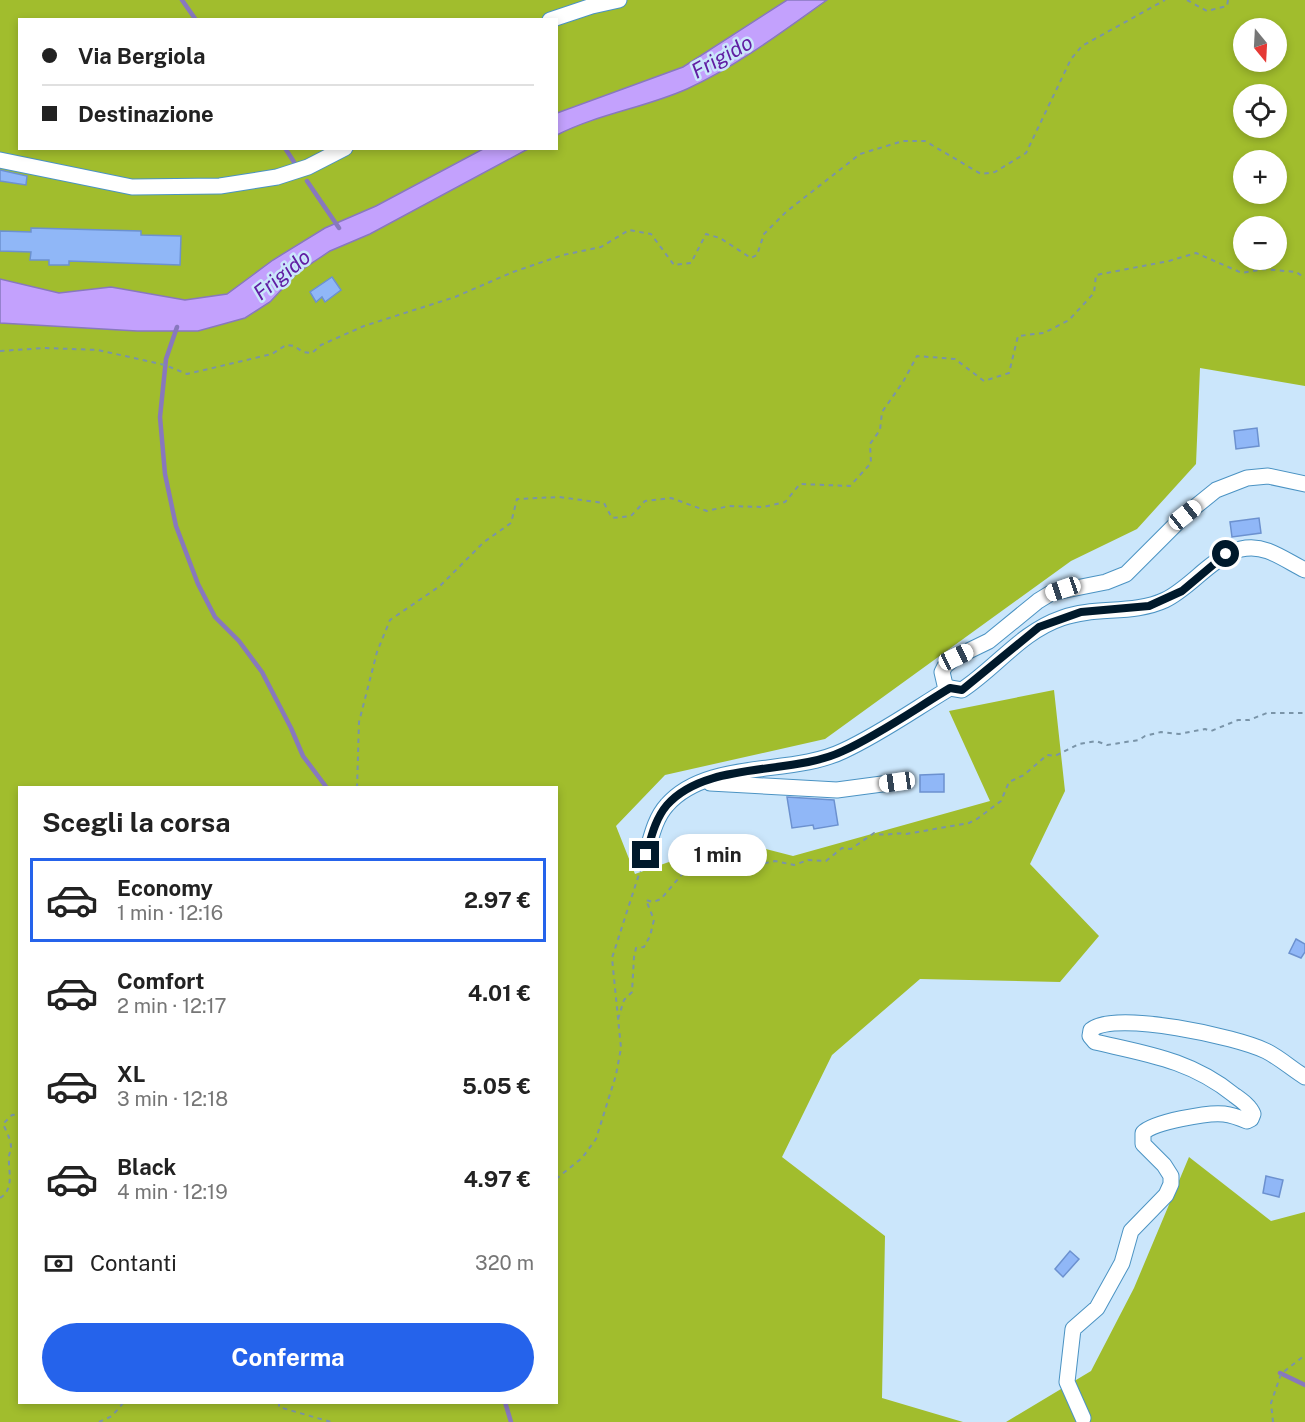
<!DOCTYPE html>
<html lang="it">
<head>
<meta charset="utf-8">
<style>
  body { margin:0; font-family:"Public Sans",sans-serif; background:#f2f2f2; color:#222; height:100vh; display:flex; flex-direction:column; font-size:22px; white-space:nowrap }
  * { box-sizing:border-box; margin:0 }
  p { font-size:20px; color:#767676 }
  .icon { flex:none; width:33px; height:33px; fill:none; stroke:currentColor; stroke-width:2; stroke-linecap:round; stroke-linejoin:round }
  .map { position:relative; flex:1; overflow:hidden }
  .drawer { position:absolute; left:18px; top:786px; width:540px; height:618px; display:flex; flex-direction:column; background:#fff; border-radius:0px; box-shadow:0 3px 9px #0003 }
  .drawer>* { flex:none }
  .banner { position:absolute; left:18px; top:18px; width:540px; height:132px; border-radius:0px; box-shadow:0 3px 9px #0003; display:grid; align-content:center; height:132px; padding:0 24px; background:#fff }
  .needle { width:39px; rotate:162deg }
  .buttons { position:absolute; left:1233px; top:18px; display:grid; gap:12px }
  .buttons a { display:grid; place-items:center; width:54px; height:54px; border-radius:50%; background:#fff; box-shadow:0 3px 9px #0003; font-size:30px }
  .end { position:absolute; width:27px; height:27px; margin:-14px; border:8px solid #00192b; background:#fff; box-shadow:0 0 0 3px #fff }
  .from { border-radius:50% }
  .bubble { position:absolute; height:42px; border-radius:21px; background:#fff; box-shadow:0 3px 9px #0003; font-size:20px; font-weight:700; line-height:42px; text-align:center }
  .car { position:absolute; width:18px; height:36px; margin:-18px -9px; border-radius:8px; box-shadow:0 0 4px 2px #0007; background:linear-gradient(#fff 24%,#345 0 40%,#fff 0 76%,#345 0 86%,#fff 0) }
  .banner b { display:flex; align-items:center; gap:21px; height:57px; font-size:22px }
  .banner b+b { border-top:2px solid #e0e0e0 }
  .banner i { width:15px; height:15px; background:#222 }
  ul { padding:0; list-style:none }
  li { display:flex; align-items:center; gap:18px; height:84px; margin:0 12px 9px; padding:0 12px; border:3px solid transparent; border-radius:0px }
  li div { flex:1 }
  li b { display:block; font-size:22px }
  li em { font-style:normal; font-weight:700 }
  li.current { border-color:#2563eb }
  li>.icon { width:54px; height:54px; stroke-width:1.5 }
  h2 { padding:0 24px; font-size:27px; line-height:72px }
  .pay { display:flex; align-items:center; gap:15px; height:66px; padding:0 24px; font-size:22px }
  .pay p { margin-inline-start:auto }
  .action { display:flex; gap:12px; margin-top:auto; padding:12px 24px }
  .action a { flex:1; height:69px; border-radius:36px; background:#2563eb; color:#fff; font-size:24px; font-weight:700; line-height:69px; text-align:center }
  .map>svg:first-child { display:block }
  .forest { fill:#a1bd2d; fill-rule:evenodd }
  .water { fill:#c3a1fd; stroke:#8878be; stroke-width:1.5 }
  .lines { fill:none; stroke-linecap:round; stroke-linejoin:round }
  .stream { stroke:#8878be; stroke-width:4.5 }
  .building { fill:#90b7f7; stroke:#6c91cf; stroke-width:1.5 }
  .minor-casing { stroke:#4b93c3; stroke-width:17 }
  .path { stroke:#7a94a8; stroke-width:2; stroke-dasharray:4.5 4.5; stroke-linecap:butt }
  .minor { stroke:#fff; stroke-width:15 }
  .route { stroke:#00192b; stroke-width:8 }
  .labels { text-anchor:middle; stroke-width:5; stroke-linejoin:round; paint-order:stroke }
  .water-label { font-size:21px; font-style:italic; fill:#611ea3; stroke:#cbe6fb }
</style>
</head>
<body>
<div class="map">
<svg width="1305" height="1422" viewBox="0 0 1305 1422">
  <rect width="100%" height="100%" fill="#cbe6fb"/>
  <path class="forest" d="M 0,0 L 810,0 L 816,8 L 827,0 L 1305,0 L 1305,386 L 1200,368 L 1196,464 L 1137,529 L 1071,561 L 825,739 L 665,775 L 616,826 L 635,874 L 731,840 L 793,856 L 990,801 L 949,711 L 1054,690 L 1065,791 L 1030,864 L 1099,936 L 1060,982 L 920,979 L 832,1055 L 782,1157 L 885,1236 L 882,1398 L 963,1422 L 0,1422 ZM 20,20 L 556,20 L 556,148 L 20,148 ZM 1244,28 L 1276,28 L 1276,62 L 1244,62 ZM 1244,94 L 1276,94 L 1276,128 L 1244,128 ZM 1244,160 L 1276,160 L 1276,194 L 1244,194 ZM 1244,226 L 1276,226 L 1276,260 L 1244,260 ZM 20,788 L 556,788 L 556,1402 L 20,1402 Z
    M 1189,1157 L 1271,1221 L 1305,1212 L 1305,1422 L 1006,1422 L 1091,1371 L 1134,1288 Z"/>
  <path class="water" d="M 787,0 L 827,0 C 782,32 737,66 687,89 C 644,108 598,114 557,135 L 557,113 L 683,67 Z
    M 483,149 L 528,149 L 370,234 L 330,251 L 297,273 L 270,302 L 245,318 L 198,331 L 137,331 L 0,323 L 0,279 L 59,293 L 111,287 L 185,300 L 227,294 L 273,260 L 325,228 L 376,206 Z"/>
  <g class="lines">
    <path class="stream" d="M 182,0 L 196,20
      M 285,148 L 294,162
      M 307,181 L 339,228
      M 177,327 L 166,359 L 160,417 L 165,474 L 176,526 L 198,584 L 215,617 L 239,641 L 262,672 L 291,728 L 303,756 L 327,788
      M 1280,1373 L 1305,1385
      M 505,1402 L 511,1422"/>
  </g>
  <path class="building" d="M 0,170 L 27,176 L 26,185 L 0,181 Z
    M 31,228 L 141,231 L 141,235 L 181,236 L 180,265 L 69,261 L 69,265 L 49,265 L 49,260 L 30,260 L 31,252 L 0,251 L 0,231 L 31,232 Z
    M 332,277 L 341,290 L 325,302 L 322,297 L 316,302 L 310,292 Z
    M 1257,428 L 1259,446 L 1236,449 L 1234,431 Z
    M 1259,518 L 1261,533 L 1232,537 L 1230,522 Z
    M 944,774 L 944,792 L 920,792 L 920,775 Z
    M 787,797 L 834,800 L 838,825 L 814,829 L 813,825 L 792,828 Z
    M 1296,939 L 1305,944 L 1305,952 L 1301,958 L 1289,953 Z
    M 1266,1176 L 1283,1180 L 1279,1197 L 1263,1193 Z
    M 1070,1251 L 1079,1259 L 1063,1277 L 1055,1269 Z"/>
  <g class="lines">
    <g class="minor-casing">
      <path id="minor" d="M 550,20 L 592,6 L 619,0
        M 0,160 L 132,187 L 220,186 L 277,177 L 308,167 L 345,148
        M 1305,484 L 1268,476 L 1247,478 L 1216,490 L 1185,515 L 1126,574 L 1106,582 L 1051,593 L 1038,601 L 989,641 L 956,657 L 945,666 L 942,672 L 945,685 L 950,688 L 962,690 C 997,667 1021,632 1062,618 C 1095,606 1133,615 1165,600 C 1199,584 1225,535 1268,551 C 1281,556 1293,564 1305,570
        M 710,783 L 837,790 L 897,782
        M 646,855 C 651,838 655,818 667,805 C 707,759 791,776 843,751 C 880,734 915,709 950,688
        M 1083,1418 L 1067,1382 L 1073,1329 L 1097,1308 L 1122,1263 L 1131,1231 L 1166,1195 L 1171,1184 L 1171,1176 L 1164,1165 L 1143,1144 L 1143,1133 C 1153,1122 1209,1112 1224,1114 C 1232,1115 1240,1118 1247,1121 L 1251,1119 L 1253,1114 C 1250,1106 1241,1100 1234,1095 C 1191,1060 1147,1054 1095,1042 L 1090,1036 L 1091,1030 C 1115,1010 1238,1037 1266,1051 C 1280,1058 1292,1069 1305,1077"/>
    </g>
    <path class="path" d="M 1187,0 L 1207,11 L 1227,6 L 1228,0
      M 0,351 L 45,348 L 98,350 L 165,365 L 187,374 L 272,354 L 286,345 L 294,346 L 303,352 L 312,353 L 321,345 L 364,326 L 455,297 L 513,272 L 563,255 L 601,247 L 629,230 L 651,234 L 674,265 L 691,263 L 706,234 L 720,238 L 751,258 L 757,255 L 764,234 L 786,212 L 860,154 L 903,141 L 925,141 L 981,174 L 995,172 L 1026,153 L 1071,59 L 1082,46 L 1165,0
      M 357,788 L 359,722 L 377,652 L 390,620 L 440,586 L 484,542 L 511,523 L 517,499 L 559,497 L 604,503 L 612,518 L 631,516 L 645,501 L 671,498 L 707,511 L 729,506 L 763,507 L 785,502 L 800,484 L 850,486 L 871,463 L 870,444 L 880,430 L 882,412 L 903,382 L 917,356 L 955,359 L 984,381 L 1009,373 L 1018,336 L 1044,333 L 1069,320 L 1094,293 L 1096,275 L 1169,261 L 1196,253 L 1242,273 L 1264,269 L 1296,272 L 1305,278
      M 618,1019 L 624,1000 L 632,992 L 634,957 L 636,948 L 644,947 L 650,936 L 654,920 L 646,900 L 653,902 L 661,899 L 689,866 L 715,864 L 724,868 L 743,868 L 775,861 L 794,865 L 808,860 L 826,861 L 842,848 L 851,849 L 874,833 C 886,837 894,832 906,834 L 969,823 L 977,819 L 1001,801 L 1009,782 L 1024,775 L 1047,755 L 1055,756 L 1079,744 L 1096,741 L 1107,745 L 1139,740 L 1145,736 L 1161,732 L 1179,734 L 1205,729 L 1211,731 L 1238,720 L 1249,720 L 1267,713 L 1305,713
      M 556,1179 L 582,1158 L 596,1139 L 616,1075 L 621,1048 L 612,958 L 641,868
      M 0,1198 C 15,1189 8,1171 9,1157 C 9,1153 11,1151 11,1147 C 11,1140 6,1130 3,1124 L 12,1115 L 20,1114
      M 279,1402 L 279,1407 L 331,1422
      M 99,1422 L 112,1416 L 124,1402
      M 1273,1422 L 1271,1403 L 1281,1374 L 1305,1355"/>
    <use href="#minor" class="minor"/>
  </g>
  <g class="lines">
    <path class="route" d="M 646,855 C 651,838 655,819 667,805 C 707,760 791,776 843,751 C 880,734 915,709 950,688 L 962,690 L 1039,627 L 1081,612 L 1149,606 L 1182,591 L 1226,554"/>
  </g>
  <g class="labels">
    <g class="water-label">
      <text transform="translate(722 57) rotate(-29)" y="7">Frigido</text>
      <text transform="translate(282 275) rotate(-39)" y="7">Frigido</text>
    </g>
  </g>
</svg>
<div class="buttons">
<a><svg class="needle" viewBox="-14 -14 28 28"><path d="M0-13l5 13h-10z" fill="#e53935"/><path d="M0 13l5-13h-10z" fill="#767676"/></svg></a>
<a><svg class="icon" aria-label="locate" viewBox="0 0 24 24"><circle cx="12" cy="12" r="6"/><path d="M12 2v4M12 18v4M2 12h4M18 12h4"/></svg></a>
<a>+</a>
<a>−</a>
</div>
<i class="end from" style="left:1226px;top:554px"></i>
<i class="end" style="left:646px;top:855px"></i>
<div class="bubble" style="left:668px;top:834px;width:99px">1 min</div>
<i class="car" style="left:1185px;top:515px;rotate:51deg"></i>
<i class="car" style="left:1063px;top:589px;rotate:251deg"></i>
<i class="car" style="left:956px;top:657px;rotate:65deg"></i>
<i class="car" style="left:897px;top:782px;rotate:262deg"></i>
<div class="banner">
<b><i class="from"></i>Via Bergiola</b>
<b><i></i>Destinazione</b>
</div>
<section class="drawer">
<h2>Scegli la corsa</h2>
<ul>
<li class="current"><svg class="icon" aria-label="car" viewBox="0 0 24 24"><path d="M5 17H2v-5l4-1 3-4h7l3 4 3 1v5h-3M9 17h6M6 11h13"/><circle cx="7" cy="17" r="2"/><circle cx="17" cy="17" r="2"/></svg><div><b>Economy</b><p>1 min · 12:16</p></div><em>2.97 €</em></li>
<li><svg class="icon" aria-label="car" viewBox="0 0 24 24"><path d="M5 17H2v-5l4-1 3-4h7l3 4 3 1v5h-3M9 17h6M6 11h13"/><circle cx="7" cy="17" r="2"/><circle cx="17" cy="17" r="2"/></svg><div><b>Comfort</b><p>2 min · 12:17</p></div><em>4.01 €</em></li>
<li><svg class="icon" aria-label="car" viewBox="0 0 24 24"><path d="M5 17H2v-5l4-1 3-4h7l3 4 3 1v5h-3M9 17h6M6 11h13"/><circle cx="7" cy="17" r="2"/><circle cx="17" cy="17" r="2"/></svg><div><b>XL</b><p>3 min · 12:18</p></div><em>5.05 €</em></li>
<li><svg class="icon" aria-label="car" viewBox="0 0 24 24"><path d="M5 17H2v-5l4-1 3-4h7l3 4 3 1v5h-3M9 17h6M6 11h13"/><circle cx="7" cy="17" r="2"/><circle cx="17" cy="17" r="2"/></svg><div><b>Black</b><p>4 min · 12:19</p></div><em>4.97 €</em></li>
</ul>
<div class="pay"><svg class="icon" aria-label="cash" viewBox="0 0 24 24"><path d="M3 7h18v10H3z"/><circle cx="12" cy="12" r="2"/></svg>Contanti<p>320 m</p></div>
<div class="action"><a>Conferma</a></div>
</section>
</div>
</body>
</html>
